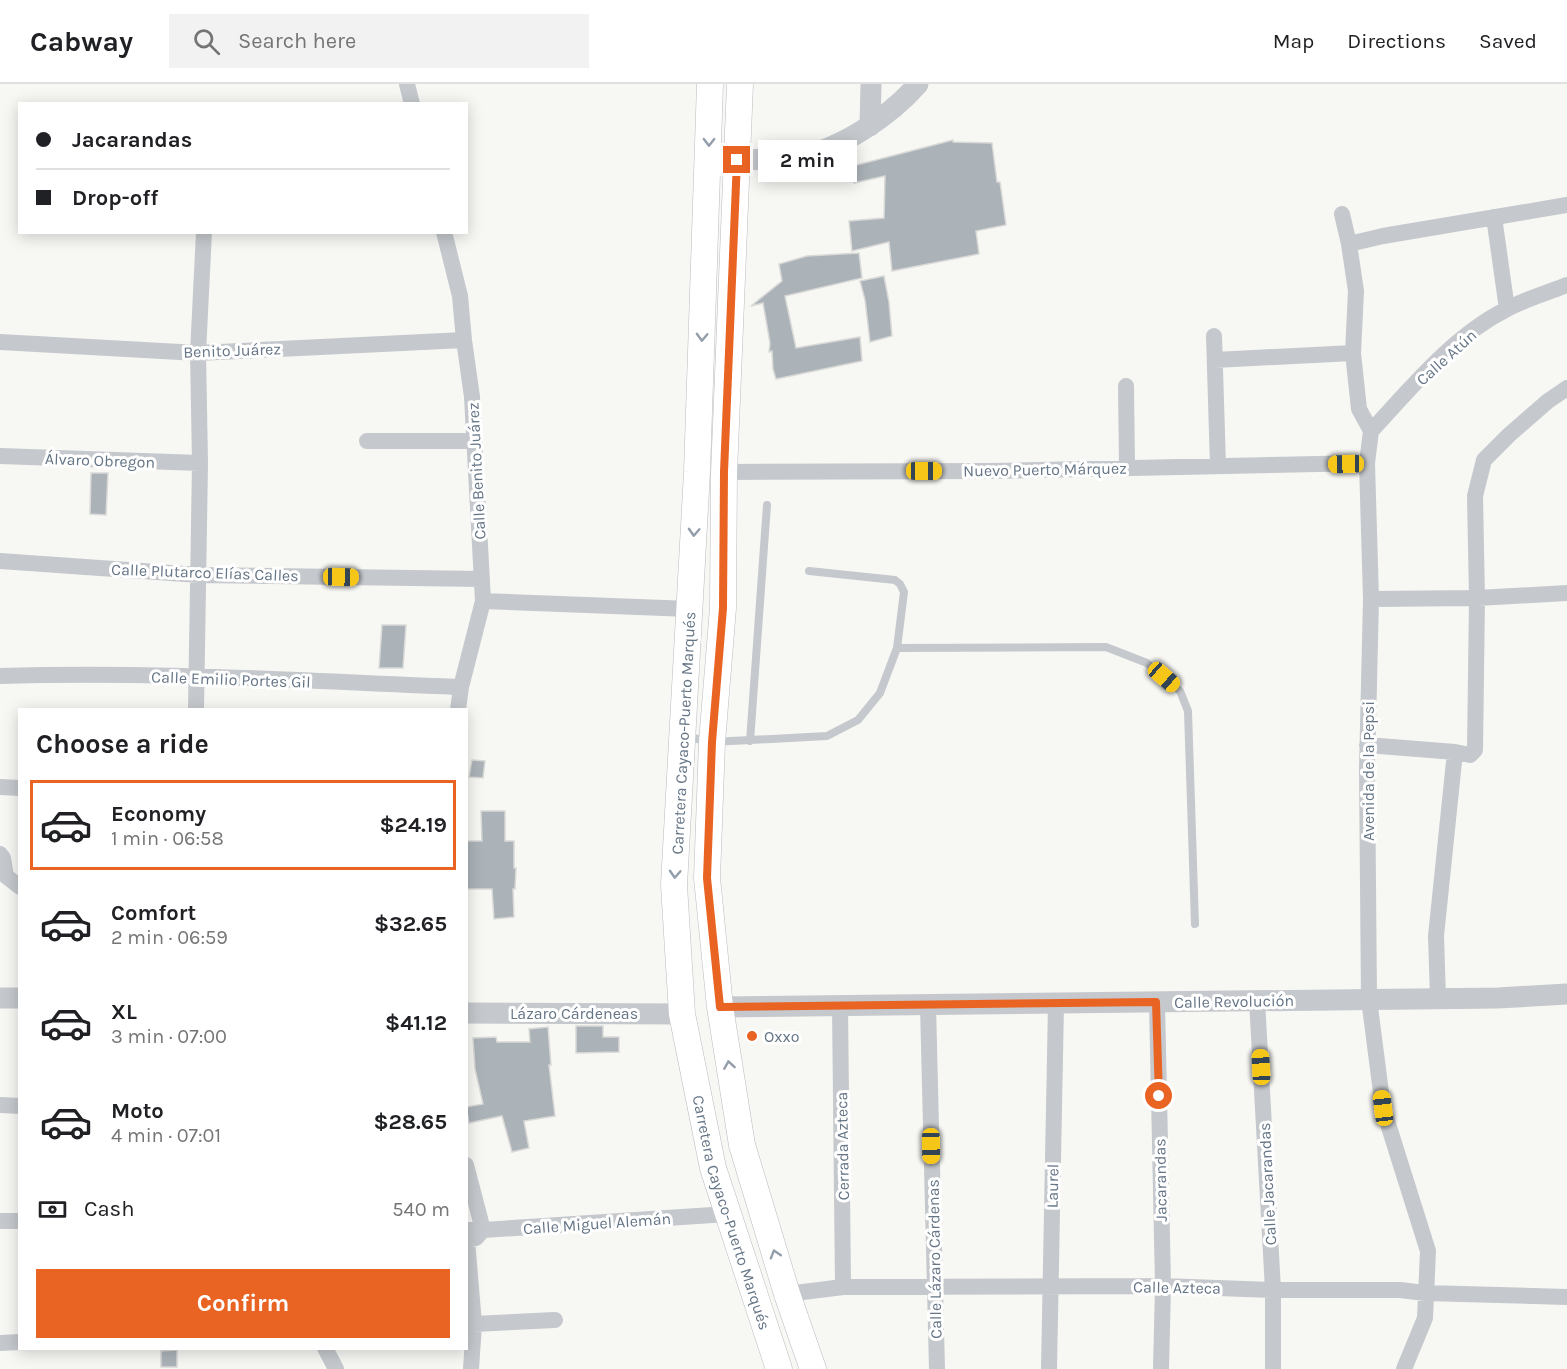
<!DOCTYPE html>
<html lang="en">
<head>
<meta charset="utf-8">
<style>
  body { margin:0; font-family:Karla,sans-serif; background:#f2f2f2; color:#202124; height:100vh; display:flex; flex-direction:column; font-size:22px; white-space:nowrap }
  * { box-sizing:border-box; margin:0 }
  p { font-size:20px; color:#757577 }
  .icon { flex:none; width:33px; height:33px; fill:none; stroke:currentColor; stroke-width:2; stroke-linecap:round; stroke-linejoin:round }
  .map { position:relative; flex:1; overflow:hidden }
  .side { position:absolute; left:18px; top:624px; width:450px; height:642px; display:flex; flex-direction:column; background:#fff; border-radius:0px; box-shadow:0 3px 15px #0003 }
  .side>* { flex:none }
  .guide { position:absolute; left:18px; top:18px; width:450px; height:132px; border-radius:0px; box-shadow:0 3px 15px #0003; display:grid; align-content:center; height:132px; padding:0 18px; background:#fff }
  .end { position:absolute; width:27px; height:27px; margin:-14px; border:8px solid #e96323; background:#fff; box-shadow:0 0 0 3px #fff }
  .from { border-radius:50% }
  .bubble { position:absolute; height:42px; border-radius:0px; background:#fff; box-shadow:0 3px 15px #0003; font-size:20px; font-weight:700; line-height:42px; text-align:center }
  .car { position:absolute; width:18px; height:36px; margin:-18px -9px; border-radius:8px; box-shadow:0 0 4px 2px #0007; background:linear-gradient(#f5c518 24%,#345 0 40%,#f5c518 0 76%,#345 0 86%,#f5c518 0) }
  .guide b { display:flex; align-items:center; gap:21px; height:57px; font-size:22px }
  .guide b+b { border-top:2px solid #e0e0e0 }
  .guide i { width:15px; height:15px; background:#202124 }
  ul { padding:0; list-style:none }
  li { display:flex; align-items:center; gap:18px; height:90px; margin:0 12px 9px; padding:0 6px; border:3px solid transparent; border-radius:0px }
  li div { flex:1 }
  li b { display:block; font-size:22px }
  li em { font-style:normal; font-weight:700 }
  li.active { border-color:#e96323 }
  li>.icon { width:54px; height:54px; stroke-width:1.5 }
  h2 { padding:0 18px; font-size:27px; line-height:72px }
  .pay { display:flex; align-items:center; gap:15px; height:66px; padding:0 18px; font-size:22px }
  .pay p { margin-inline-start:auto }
  .button { display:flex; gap:12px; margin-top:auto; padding:12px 18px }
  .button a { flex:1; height:69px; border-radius:0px; background:#e96323; color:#fff; font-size:24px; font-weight:700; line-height:69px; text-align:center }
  header { display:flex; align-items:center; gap:36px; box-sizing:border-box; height:84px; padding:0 30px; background:#fff; border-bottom:2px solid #e0e0e0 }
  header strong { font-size:28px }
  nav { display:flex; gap:33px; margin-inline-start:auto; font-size:21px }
  .search { width:420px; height:54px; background:#f2f2f2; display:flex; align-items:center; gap:15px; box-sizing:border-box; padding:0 21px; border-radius:0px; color:#757577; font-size:22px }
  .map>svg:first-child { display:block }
  .building { fill:#abb3b9; stroke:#d9d9d7; stroke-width:1.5 }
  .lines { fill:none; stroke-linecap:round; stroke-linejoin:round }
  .primary-casing { stroke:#b8bcc0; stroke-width:27 }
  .service { stroke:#c5c8cc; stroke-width:8 }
  .minor { stroke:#c5c8cc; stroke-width:16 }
  .tertiary { stroke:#c5c8cc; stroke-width:21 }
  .primary { stroke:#fff; stroke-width:26 }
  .oneway { stroke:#939eaa }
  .route { stroke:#e96323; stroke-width:8 }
  .poi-dot { fill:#e96323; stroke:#fff; stroke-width:2 }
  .labels { text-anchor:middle; stroke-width:6; stroke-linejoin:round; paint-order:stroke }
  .street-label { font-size:16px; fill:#657586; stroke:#fff }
  .poi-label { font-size:16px; fill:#657586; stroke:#fff; text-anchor:start }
</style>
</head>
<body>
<header>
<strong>Cabway</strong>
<div class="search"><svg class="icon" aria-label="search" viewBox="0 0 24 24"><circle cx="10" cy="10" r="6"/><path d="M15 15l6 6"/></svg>Search here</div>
<nav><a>Map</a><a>Directions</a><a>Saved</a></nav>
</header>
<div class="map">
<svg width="1567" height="1285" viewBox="0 0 1567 1285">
  <rect width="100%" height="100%" fill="#f7f7f4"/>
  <path class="building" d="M 953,56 L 953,58 L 992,59 L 997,98 L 1000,98 L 1006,141 L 976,147 L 979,170 L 892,187 L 889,158 L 852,167 L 849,137 L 884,134 L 885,92 L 854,99 L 849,83 Z
    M 859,169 L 862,194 L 785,212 L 796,264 L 860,253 L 862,277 L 776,295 L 773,285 L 772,267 L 769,268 L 770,259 L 763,219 L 751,222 L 782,197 L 779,180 L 807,172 Z
    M 884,192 L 889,218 L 892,252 L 870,258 L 865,216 L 860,197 Z
    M 91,389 L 108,389 L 106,431 L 90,430 Z
    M 382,541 L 406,541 L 403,584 L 379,584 Z
    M 472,676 L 485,677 L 483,694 L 469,693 Z
    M 481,727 L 505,727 L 505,757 L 514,757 L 514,784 L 516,784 L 515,805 L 513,805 L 514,833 L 494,835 L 492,805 L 466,805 L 466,757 L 482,757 Z
    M 576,942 L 603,942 L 603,953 L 619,953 L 619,968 L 576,969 Z
    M 548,943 L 551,981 L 549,981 L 555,1032 L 524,1037 L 529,1064 L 512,1068 L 502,1032 L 469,1039 L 466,1023 L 483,1020 L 475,985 L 473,954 L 496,953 L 497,958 L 530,958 L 529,945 Z
    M 177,1266 L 177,1283 L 161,1283 L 161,1267 Z"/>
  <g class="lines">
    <g class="primary-casing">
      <g id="primary">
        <path id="s1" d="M 710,0 L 697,388 L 674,801 L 682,930 L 713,1084 L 779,1285"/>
        <path d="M 740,0 L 724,388 L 723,524 L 712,658 L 707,794 L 720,923 L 742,1061 L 787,1210 L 813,1285"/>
      </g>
    </g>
    <path class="service" d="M 897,564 L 1106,563 L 1147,579 L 1180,607 L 1188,627 L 1195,840
      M 684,652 L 712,658 L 827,652 L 858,636 L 880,609 L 897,564 L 904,508 L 900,500 L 895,496 L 809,487
      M 750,657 L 767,421"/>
    <path class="minor" d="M 407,0 L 412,20
      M 1342,130 L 1349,160 L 1356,207 L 1353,269 L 1359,325 L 1371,347 L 1367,379 L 1371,515 L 1367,685 L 1369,915 L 1383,1024 L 1428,1167 L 1425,1234 L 1404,1285
      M 1494,133 L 1507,225
      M 444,148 L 460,212 L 464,256 L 472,313 L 483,517 L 461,603 L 458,626
      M 1349,160 L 1383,152 L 1567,121
      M 1214,252 L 1218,382
      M 0,258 L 198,269 L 464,256
      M 1215,276 L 1353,269
      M 1126,302 L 1127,383
      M 1371,347 C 1411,304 1453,252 1507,225 C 1526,215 1547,209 1567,201
      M 367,357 L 475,357
      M 0,372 L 200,379
      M 724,388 L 991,387 L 1367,379
      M 0,477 L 199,491 L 482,495
      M 1371,515 L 1477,514 L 1567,509
      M 483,517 L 690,525
      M 0,592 C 153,587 308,597 461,603
      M 196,626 L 200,379 L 198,269 L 204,148
      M 1367,661 L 1455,668 L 1436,852 L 1438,914
      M 1455,668 L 1470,671 L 1475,666 L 1477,514 L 1475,412 L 1484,376 L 1509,351 L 1548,317 L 1567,304
      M 0,703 L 20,704
      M 0,770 L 3,774 L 6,792 L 20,803
      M 1257,916 L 1273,1206 L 1273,1285
      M 1157,918 L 1163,1202 L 1161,1285
      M 840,921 L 843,1203
      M 928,921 L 937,1285
      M 0,1021 L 20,1022
      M 466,1081 L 483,1146 L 476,1154 L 467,1156 L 474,1240 L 471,1285
      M 0,1137 L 20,1137
      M 466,1146 L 483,1146 L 728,1130
      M 787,1210 L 843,1203 L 1163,1202 L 1273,1206 L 1400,1206 L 1425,1209 L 1567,1213
      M 474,1240 L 555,1236
      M 0,1259 L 20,1258
      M 325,1264 L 336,1285
      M 1049,1285 L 1056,920"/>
    <path class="tertiary" d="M 870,42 L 871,0
      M 737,76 C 757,75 778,76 797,73 C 840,66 890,32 918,0
      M 0,914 L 20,914
      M 720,923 L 1498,914 L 1567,910
      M 466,929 L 682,930"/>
    <use href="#primary" class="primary"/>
  </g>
  <defs><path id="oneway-chevron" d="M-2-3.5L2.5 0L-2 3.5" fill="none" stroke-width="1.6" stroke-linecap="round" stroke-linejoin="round" transform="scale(1.5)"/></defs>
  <g class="oneway">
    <use href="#oneway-chevron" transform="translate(709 58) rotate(91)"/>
    <use href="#oneway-chevron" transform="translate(702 253) rotate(92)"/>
    <use href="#oneway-chevron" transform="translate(694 448) rotate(93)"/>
    <use href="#oneway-chevron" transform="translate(675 790) rotate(93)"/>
    <use href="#oneway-chevron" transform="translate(729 981) rotate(-99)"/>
    <use href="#oneway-chevron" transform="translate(775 1170) rotate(-107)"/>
  </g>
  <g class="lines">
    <path class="route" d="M 737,76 L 724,388 L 723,524 L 712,658 L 707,794 L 720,923 L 1156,918 L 1159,1012"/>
  </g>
  <circle class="poi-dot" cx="752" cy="952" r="6"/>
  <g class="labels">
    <g class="street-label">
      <text transform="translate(232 266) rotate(-2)" y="6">Benito Juárez</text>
      <text transform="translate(1446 273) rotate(-42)" y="6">Calle Atún</text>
      <text transform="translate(100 376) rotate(2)" y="6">Álvaro Obregon</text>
      <text transform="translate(1045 385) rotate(-1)" y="6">Nuevo Puerto Márquez</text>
      <text transform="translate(476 387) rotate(-93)" y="6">Calle Benito Juárez</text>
      <text transform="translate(205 488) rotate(2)" y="6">Calle Plutarco Elías Calles</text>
      <text transform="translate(231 595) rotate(2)" y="6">Calle Emilio Portes Gil</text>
      <text transform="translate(683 649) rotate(-87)" y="6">Carretera Cayaco-Puerto Marqués</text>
      <text transform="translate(1368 687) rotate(-90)" y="6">Avenida de la Pepsi</text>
      <text transform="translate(1234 917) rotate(-1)" y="6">Calle Revolución</text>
      <text x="574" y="935">Lázaro Cárdeneas</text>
      <text transform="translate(842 1062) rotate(-91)" y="6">Cerrada Azteca</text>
      <text transform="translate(1160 1096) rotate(-91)" y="6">Jacarandas</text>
      <text transform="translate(1267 1100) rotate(-93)" y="6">Calle Jacarandas</text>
      <text transform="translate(1052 1102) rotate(-89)" y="6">Laurel</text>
      <text dy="6" stroke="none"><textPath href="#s1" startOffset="1136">Carretera Cayaco-Puerto Marqués</textPath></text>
      <text transform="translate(597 1139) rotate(-4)" y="6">Calle Miguel Alemán</text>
      <text transform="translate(934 1175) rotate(-91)" y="6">Calle Lázaro Cárdenas</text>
      <text transform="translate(1177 1203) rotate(1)" y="6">Calle Azteca</text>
    </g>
    <g class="poi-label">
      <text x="764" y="958">Oxxo</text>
    </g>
  </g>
</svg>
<i class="end from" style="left:1159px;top:1012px"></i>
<i class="end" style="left:737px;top:76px"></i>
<div class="bubble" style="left:758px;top:56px;width:99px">2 min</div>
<i class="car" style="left:1346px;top:380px;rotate:269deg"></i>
<i class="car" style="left:924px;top:387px;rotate:90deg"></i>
<i class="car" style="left:341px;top:493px;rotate:91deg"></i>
<i class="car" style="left:1164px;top:593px;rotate:131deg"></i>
<i class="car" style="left:1261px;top:983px;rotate:357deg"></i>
<i class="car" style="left:1383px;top:1024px;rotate:353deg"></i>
<i class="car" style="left:931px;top:1062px;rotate:179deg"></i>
<div class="guide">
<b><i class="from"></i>Jacarandas</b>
<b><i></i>Drop-off</b>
</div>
<section class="side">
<h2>Choose a ride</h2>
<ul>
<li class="active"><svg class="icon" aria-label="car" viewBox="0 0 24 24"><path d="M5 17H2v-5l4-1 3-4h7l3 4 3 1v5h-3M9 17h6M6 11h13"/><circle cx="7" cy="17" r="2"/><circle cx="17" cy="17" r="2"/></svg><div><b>Economy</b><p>1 min · 06:58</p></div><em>$24.19</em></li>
<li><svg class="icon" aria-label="car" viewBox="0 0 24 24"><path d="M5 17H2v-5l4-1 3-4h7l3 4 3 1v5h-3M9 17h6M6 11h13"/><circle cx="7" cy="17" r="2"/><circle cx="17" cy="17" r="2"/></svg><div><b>Comfort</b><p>2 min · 06:59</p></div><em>$32.65</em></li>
<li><svg class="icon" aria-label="car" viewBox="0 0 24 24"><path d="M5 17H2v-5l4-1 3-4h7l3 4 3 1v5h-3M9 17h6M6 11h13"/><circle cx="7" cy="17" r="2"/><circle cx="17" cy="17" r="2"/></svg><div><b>XL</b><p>3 min · 07:00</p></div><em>$41.12</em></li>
<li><svg class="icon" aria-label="car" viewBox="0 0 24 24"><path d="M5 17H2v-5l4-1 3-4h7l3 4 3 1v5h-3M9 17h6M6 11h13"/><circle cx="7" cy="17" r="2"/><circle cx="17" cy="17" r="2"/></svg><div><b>Moto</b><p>4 min · 07:01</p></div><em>$28.65</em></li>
</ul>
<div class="pay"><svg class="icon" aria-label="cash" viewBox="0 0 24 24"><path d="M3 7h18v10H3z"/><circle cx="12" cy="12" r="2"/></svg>Cash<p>540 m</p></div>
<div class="button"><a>Confirm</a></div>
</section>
</div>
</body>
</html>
